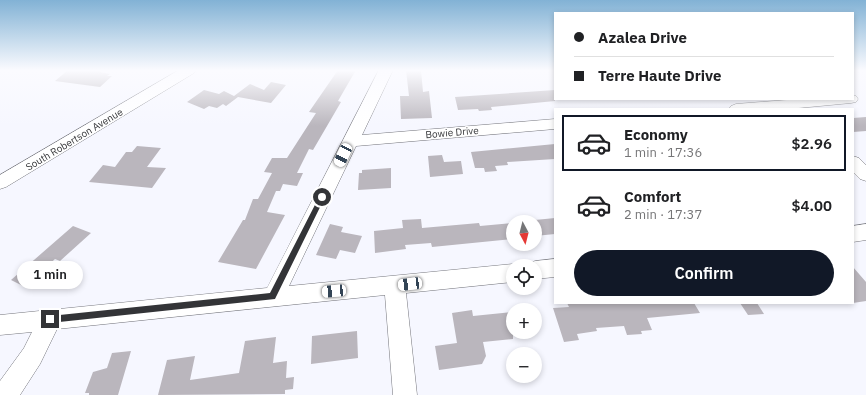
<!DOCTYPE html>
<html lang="en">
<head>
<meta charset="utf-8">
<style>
  body { margin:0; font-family:"IBM Plex Sans",sans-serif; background:#f6f6f6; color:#202124; height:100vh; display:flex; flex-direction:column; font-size:15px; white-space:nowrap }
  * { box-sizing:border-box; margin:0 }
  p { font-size:13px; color:#757577 }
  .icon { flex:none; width:22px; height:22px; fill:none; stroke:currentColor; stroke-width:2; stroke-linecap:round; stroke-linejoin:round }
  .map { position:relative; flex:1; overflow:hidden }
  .drawer { position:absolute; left:554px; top:108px; width:300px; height:196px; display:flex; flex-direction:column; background:#fff; border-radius:0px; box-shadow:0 2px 6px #0003 }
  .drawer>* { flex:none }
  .guide { position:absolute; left:554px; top:12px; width:300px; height:88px; border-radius:0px; box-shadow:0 2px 6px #0003; display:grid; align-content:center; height:88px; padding:0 20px; background:#fff }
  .needle { width:26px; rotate:173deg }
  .controls { position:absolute; left:506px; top:215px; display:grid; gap:8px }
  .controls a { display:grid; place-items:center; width:36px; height:36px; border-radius:50%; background:#fff; box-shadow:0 2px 6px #0003; font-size:20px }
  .end { position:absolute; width:18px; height:18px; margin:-9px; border:5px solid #333437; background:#fff; box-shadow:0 0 0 2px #fff }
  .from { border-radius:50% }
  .bubble { position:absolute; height:28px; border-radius:14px; background:#fff; box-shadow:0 2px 6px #0003; font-size:13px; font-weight:600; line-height:28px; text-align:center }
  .car { position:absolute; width:12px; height:24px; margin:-12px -6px; border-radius:5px; box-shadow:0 0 3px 1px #0007; background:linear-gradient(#fff 24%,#345 0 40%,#fff 0 76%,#345 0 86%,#fff 0) }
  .guide b { display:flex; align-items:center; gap:14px; height:38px; font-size:15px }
  .guide b+b { border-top:1px solid #e0e0e0 }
  .guide i { width:10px; height:10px; background:#202124 }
  ul { padding:7px 0 0; list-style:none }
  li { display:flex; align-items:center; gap:12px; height:56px; margin:0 8px 6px; padding:0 12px; border:2px solid transparent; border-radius:0px }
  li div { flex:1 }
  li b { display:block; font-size:15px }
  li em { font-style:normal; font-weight:600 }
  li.active { border-color:#111827 }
  li>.icon { width:36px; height:36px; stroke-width:1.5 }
  .primary-button { display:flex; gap:8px; margin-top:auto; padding:8px 20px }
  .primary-button a { flex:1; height:46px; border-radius:24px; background:#111827; color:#fff; font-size:16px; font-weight:600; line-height:46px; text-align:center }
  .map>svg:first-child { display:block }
  .building { fill:#bab6bd }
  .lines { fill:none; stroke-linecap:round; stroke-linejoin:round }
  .minor-casing { stroke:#74757c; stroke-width:1 }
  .minor { fill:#fff; fill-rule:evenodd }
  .route { fill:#333437 }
  .labels { text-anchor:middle; stroke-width:3; stroke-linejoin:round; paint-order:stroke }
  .street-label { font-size:10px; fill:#333437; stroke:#fff }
</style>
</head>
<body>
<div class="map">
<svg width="866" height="395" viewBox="0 0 866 395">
  <rect width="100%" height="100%" fill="#f6f7ff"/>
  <path class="building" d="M 68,70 L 102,70 L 100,72 L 110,74 L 107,76 L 112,76 L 100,87 L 55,81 Z
    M 338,70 L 356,70 L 338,101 L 341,102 L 313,150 L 309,149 L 297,173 L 303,173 L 297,186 L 283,184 L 280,191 L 276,191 L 267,212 L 285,215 L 256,269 L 218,262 L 243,220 L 245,220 L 253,199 L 258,199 L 272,173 L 264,172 L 272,158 L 287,158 L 316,113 L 309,112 Z
    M 406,70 L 421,70 L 423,92 L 429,91 L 432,118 L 401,119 L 400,96 L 409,96 Z
    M 271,82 L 286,85 L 271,103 L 238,97 L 226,106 L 223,104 L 217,108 L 209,106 L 204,109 L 187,102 L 204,90 L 219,94 L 224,91 L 234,96 L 250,84 L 264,90 Z
    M 555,90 L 555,101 L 491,107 L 492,110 L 479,111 L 478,109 L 458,110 L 455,97 Z
    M 866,117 L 866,131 L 853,132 L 853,118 Z
    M 555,144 L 555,159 L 507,162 L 508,165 L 495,166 L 497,171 L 485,172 L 484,168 L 475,168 L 471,152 Z
    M 137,146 L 161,148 L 147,167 L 166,168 L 152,188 L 89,182 L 103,165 L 115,167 L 126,152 L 132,152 Z
    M 442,155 L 444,162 L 461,161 L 463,174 L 430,177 L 428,156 Z
    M 391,168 L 391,188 L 358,190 L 359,173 L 362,173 L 362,170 Z
    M 555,218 L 555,234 L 535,236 L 535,220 Z
    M 421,219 L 422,228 L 479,223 L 480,226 L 513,223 L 513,239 L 432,247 L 431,243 L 405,245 L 406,249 L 375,253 L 374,231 L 403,228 L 402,220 Z
    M 330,224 L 343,227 L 341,232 L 362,236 L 355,253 L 340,250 L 336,259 L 316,255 Z
    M 73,226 L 91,233 L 60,261 L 55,259 L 25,287 L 11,280 Z
    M 853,267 L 866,282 L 866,301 L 853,303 Z
    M 567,303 L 694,303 L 700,313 L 647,318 L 652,330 L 641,331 L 642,334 L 627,335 L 624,326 L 596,328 L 597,331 L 577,334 L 579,340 L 564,342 L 553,308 L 569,307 Z
    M 740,303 L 757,303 L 764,314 L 748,315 Z
    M 472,310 L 473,316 L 513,312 L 513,339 L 483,342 L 486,356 L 482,364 L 439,370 L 435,346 L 457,343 L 452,313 Z
    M 357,331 L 358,358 L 311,364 L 312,336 Z
    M 276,337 L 273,363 L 287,361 L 286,378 L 294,377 L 293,389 L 285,390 L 285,394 L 158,395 L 167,360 L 195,356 L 190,380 L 239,373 L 245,341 Z
    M 131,351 L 118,395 L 89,395 L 89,393 L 85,393 L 93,372 L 107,368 L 112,353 Z"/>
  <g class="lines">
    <g class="minor-casing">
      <path id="minor" d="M 179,70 L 196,70 L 194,73 L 6,187 L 0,189 L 0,175 Z
        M 379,70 L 393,70 L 362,135 L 555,119 L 555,129 L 356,146 L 289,286 L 513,264 L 518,266 L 513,266 L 513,282 L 406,293 L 417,395 L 393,395 L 385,295 L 57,329 L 40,364 L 20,395 L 0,395 L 0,381 L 24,348 L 32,332 L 0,335 L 0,315 L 267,288 Z
        M 853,95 L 856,96 L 858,99 L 856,102 L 851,103 L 788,109 L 729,109 L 731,106 L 736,104 L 799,99 L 853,99 Z
        M 853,156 L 859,158 L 866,165 L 866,181 L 860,179 L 853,172 Z
        M 866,224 L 866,240 L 853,242 L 853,226 Z
        M 555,259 L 555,277 L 535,279 L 535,266 L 527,266 L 528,264 L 535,261 Z"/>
    </g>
    <use href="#minor" class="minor"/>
  </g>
  <linearGradient id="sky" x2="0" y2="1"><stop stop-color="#82b2d5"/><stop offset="0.56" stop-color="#fbfbff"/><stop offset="1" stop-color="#fbfbff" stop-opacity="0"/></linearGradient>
  <rect width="866" height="126" fill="url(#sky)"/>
  <path class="route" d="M 320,195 L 324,195 L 325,197 L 275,299 L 50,323 L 47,322 L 47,317 L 50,316 L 270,293 Z"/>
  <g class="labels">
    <g class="street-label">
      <text transform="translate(452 132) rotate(-5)" y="4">Bowie Drive</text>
      <text transform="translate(74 139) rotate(-31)" y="4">South Robertson Avenue</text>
    </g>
  </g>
</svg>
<div class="controls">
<a><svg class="needle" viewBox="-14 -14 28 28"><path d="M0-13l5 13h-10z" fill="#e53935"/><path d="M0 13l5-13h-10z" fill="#757577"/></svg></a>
<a><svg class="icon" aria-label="locate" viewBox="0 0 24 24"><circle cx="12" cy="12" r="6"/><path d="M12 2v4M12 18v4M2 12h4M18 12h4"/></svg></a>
<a>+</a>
<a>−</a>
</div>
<i class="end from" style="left:322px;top:197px"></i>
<i class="end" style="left:50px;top:319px"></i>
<div class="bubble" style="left:17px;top:261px;width:66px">1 min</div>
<i class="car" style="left:343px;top:155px;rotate:206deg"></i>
<i class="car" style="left:410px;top:284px;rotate:263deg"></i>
<i class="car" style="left:334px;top:291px;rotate:265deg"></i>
<div class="guide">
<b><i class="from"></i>Azalea Drive</b>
<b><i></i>Terre Haute Drive</b>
</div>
<section class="drawer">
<ul>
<li class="active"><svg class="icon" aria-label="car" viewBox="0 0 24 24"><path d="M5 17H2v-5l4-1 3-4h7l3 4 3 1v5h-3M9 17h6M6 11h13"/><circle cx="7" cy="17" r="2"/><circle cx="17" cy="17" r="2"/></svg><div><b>Economy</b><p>1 min · 17:36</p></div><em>$2.96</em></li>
<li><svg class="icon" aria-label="car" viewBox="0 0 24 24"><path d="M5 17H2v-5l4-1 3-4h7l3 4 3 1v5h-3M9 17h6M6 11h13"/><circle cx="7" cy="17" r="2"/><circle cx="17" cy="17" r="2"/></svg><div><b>Comfort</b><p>2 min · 17:37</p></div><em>$4.00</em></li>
</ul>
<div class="primary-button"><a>Confirm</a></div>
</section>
</div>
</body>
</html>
